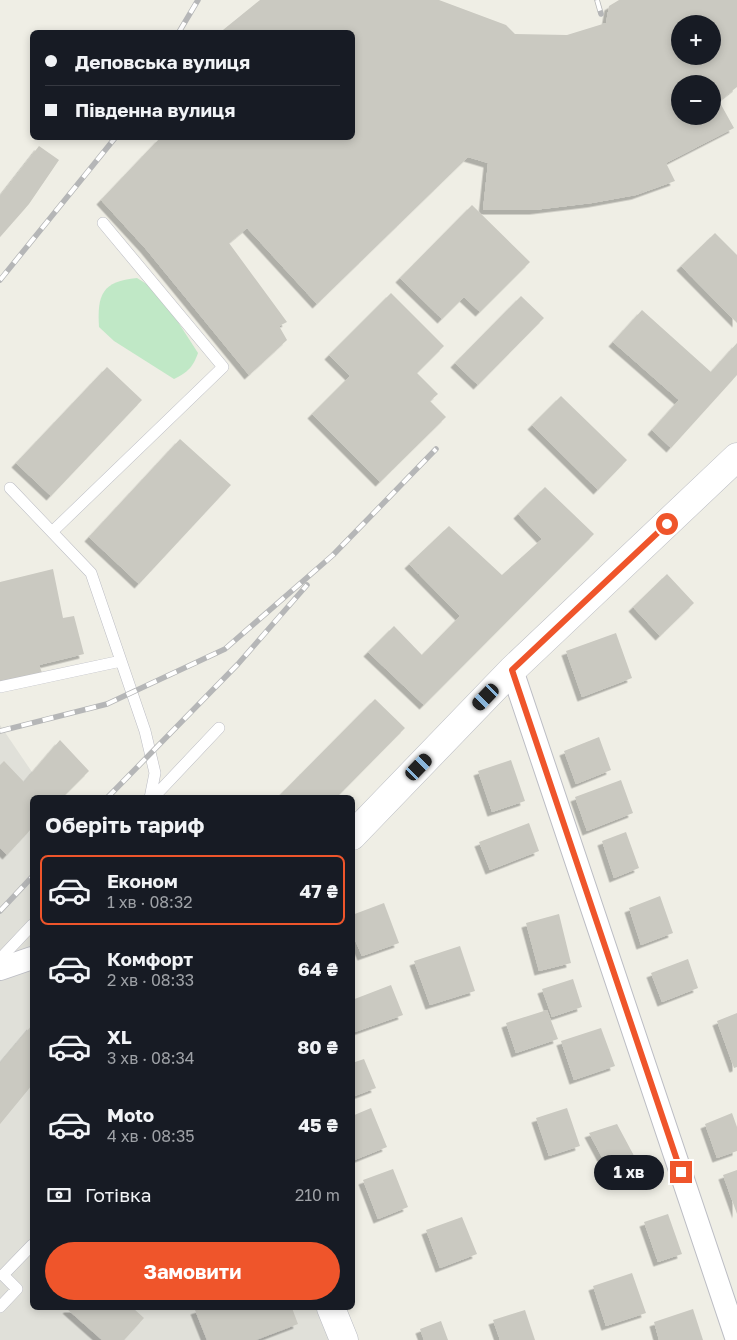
<!DOCTYPE html>
<html lang="uk">
<head>
<meta charset="utf-8">
<style>
  body { margin:0; font-family:"Golos Text",sans-serif; background:#20242c; color:#f1f3f6; height:100vh; display:flex; flex-direction:column; font-size:19px; white-space:nowrap }
  * { box-sizing:border-box; margin:0 }
  p { font-size:16px; color:#9ea1a6 }
  .icon { flex:none; width:28px; height:28px; fill:none; stroke:currentColor; stroke-width:2; stroke-linecap:round; stroke-linejoin:round }
  .map { position:relative; flex:1; overflow:hidden }
  .details { position:absolute; left:30px; top:795px; width:325px; height:515px; display:flex; flex-direction:column; background:#171b24; border-radius:8px; box-shadow:0 2px 8px #0003 }
  .details>* { flex:none }
  .hud { position:absolute; left:30px; top:30px; width:325px; height:110px; border-radius:8px; box-shadow:0 2px 8px #0003; display:grid; align-content:center; height:110px; padding:0 15px; background:#171b24 }
  .controls { position:absolute; left:671px; top:15px; display:grid; gap:10px }
  .controls a { display:grid; place-items:center; width:50px; height:50px; border-radius:50%; background:#171b24; box-shadow:0 2px 8px #0003; font-size:25px }
  .end { position:absolute; width:22px; height:22px; margin:-11px; border:6px solid #ef552b; background:#fff; box-shadow:0 0 0 2px #fff }
  .from { border-radius:50% }
  .bubble { position:absolute; height:35px; border-radius:18px; background:#171b24; box-shadow:0 2px 8px #0003; font-size:16px; font-weight:700; line-height:35px; text-align:center }
  .car { position:absolute; width:15px; height:30px; margin:-15px -8px; border-radius:6px; box-shadow:0 0 4px 1px #0007; background:linear-gradient(#222 24%,#8ab4d8 0 40%,#222 0 76%,#8ab4d8 0 86%,#222 0) }
  .hud b { display:flex; align-items:center; gap:18px; height:48px; font-size:19px }
  .hud b+b { border-top:1px solid #363941 }
  .hud i { width:12px; height:12px; background:#f1f3f6 }
  ul { padding:0; list-style:none }
  li { display:flex; align-items:center; gap:15px; height:70px; margin:0 10px 8px; padding:0 5px; border:2px solid transparent; border-radius:8px }
  li div { flex:1 }
  li b { display:block; font-size:19px }
  li em { font-style:normal; font-weight:700 }
  li.active { border-color:#ef552b }
  li>.icon { width:45px; height:45px; stroke-width:1.5 }
  h2 { padding:0 15px; font-size:22px; line-height:60px }
  .pay { display:flex; align-items:center; gap:12px; height:55px; padding:0 15px; font-size:19px }
  .pay p { margin-inline-start:auto }
  .button { display:flex; gap:10px; margin-top:auto; padding:10px 15px }
  .button a { flex:1; height:58px; border-radius:30px; background:#ef552b; color:#fff; font-size:20px; font-weight:700; line-height:58px; text-align:center }
  .map>svg:first-child { display:block }
  .industrial { fill:#e0e0d9 }
  .green { fill:#c0e8c6 }
  .building { fill:#cac9c1; fill-rule:evenodd; filter:url(#shadow) }
  .lines { fill:none; stroke-linecap:round; stroke-linejoin:round }
  .service-casing { stroke:#bcbdc4; stroke-width:12 }
  .minor-casing { stroke:#bcbdc4; stroke-width:24 }
  .secondary-casing { stroke:#babcc3; stroke-width:29 }
  .service { stroke:#fff; stroke-width:11 }
  .minor { stroke:#fff; stroke-width:22 }
  .secondary { stroke:#fff; stroke-width:28 }
  .rail-casing { stroke:#b5b6b7; stroke-width:5.5 }
  .rail { stroke:#fff; stroke-width:4; stroke-dasharray:11; stroke-linecap:butt }
  .route { stroke:#ef552b; stroke-width:6 }
</style>
</head>
<body>
<div class="map">
<svg width="737" height="1340" viewBox="0 0 737 1340">
  <defs>
    <filter id="shadow"><feDropShadow dx="-4.5" dy="4.5" stdDeviation="0" flood-color="#0004"/></filter>
  </defs>
  <rect width="100%" height="100%" fill="#efeee5"/>
  <path class="industrial" d="M 0,725 L 49,797 L 32,798 L 32,1308 L 316,1308 L 329,1340 L 0,1340 Z"/>
  <path class="green" d="M 137,278 L 158,291 L 198,353 C 193,367 188,372 174,379 L 114,341 L 99,327 C 97,295 102,281 137,278 Z"/>
  <path class="building" d="M 260,0 L 439,0 L 506,25 L 515,34 L 567,35 L 606,23 L 609,6 L 619,0 L 737,0 L 737,87 L 719,101 L 734,128 L 666,163 L 675,181 L 636,195 L 592,203 L 534,210 L 483,210 L 488,163 L 468,157 L 317,304 L 247,228 L 229,243 L 287,322 L 279,326 L 287,340 L 249,375 L 145,248 L 101,200 L 160,138 L 352,138 L 352,32 L 226,32 L 223,30 ZM 680,24 L 712,24 L 712,56 L 680,56 ZM 680,84 L 712,84 L 712,116 L 680,116 Z
    M 39,146 L 59,160 L 29,204 L 0,237 L 0,196 Z
    M 472,205 L 530,262 L 480,312 L 464,297 L 442,319 L 400,278 Z
    M 715,233 L 737,255 L 737,323 L 681,266 Z
    M 391,293 L 444,346 L 417,373 L 438,394 L 430,401 L 446,417 L 380,482 L 312,414 L 350,376 L 329,355 Z
    M 521,296 L 544,318 L 478,385 L 455,363 Z
    M 642,310 L 711,372 L 737,343 L 737,375 L 671,448 L 652,430 L 679,400 L 613,342 Z
    M 107,367 L 142,400 L 51,496 L 16,463 Z
    M 561,396 L 627,460 L 598,490 L 532,425 Z
    M 180,439 L 231,485 L 139,584 L 89,537 Z
    M 545,487 L 594,534 L 424,705 L 368,652 L 394,626 L 422,655 L 460,616 L 409,564 L 449,526 L 502,575 L 542,539 L 518,514 Z
    M 53,569 L 63,618 L 74,616 L 84,654 L 39,665 L 43,675 L 0,683 L 0,582 Z
    M 667,574 L 694,603 L 660,636 L 633,607 Z
    M 616,633 L 632,678 L 582,697 L 566,651 Z
    M 375,699 L 405,728 L 336,798 L 277,798 Z
    M 599,737 L 611,770 L 576,784 L 564,751 Z
    M 60,740 L 89,771 L 62,798 L 32,798 L 32,828 L 7,855 L 0,848 L 0,765 L 4,761 L 24,782 Z
    M 511,760 L 525,801 L 492,812 L 478,771 Z
    M 621,780 L 633,813 L 587,831 L 575,797 Z
    M 529,823 L 539,851 L 490,870 L 479,842 Z
    M 626,832 L 639,868 L 614,878 L 602,841 Z
    M 660,896 L 673,933 L 641,945 L 629,908 Z
    M 384,903 L 399,943 L 362,956 L 352,933 L 352,915 Z
    M 559,914 L 571,963 L 539,971 L 526,923 Z
    M 460,946 L 475,991 L 430,1005 L 414,961 Z
    M 688,959 L 698,988 L 662,1002 L 651,973 Z
    M 573,979 L 582,1007 L 552,1017 L 542,989 Z
    M 391,985 L 403,1015 L 352,1033 L 352,1000 Z
    M 547,1010 L 558,1039 L 516,1053 L 506,1023 Z
    M 737,1013 L 737,1067 L 734,1068 L 717,1021 Z
    M 32,1025 L 32,1085 L 0,1124 L 0,1063 Z
    M 601,1028 L 615,1066 L 574,1080 L 561,1041 Z
    M 364,1059 L 376,1088 L 352,1097 L 352,1063 Z
    M 371,1108 L 387,1147 L 352,1161 L 352,1116 Z
    M 567,1108 L 580,1146 L 549,1156 L 536,1118 Z
    M 732,1113 L 737,1127 L 737,1151 L 717,1158 L 705,1124 Z
    M 617,1124 L 640,1167 L 612,1176 L 589,1133 Z
    M 393,1169 L 408,1207 L 378,1219 L 363,1180 Z
    M 737,1170 L 737,1214 L 723,1175 Z
    M 668,1214 L 682,1254 L 658,1262 L 644,1222 Z
    M 462,1217 L 477,1254 L 440,1268 L 426,1230 Z
    M 632,1273 L 646,1313 L 606,1326 L 593,1286 Z
    M 69,1308 L 133,1308 L 144,1318 L 124,1340 L 102,1340 L 67,1309 Z
    M 201,1308 L 292,1308 L 298,1324 L 256,1340 L 207,1340 L 195,1310 Z
    M 693,1309 L 703,1340 L 659,1340 L 654,1322 Z
    M 525,1310 L 535,1340 L 500,1340 L 493,1320 Z
    M 441,1321 L 448,1340 L 424,1340 L 420,1329 Z"/>
  <g class="lines">
    <g class="service-casing">
      <path id="service" d="M 10,488 L 91,573 L 145,731 L 155,773 L 150,798
        M 52,532 L 223,367 L 103,223
        M 0,687 L 121,661
        M 153,798 L 219,728
        M 0,959 L 32,925
        M 0,1307 L 17,1289 L 3,1275 L 32,1245"/>
    </g>
    <g class="minor-casing">
      <path id="minor" d="M 512,670 L 737,1340
        M 0,969 L 32,958"/>
    </g>
    <g class="secondary-casing">
      <path id="secondary" d="M 352,836 L 512,670 L 737,457
        M 331,1308 L 344,1340"/>
    </g>
    <use href="#service" class="service"/>
    <use href="#minor" class="minor"/>
    <use href="#secondary" class="secondary"/>
    <g class="rail-casing">
      <path id="rail" d="M 597,0 L 601,14
        M 179,32 L 198,0
        M 0,280 L 115,138
        M 0,731 L 107,704 L 225,649 L 333,555 L 436,449
        M 107,798 L 238,664 L 307,585
        M 0,911 L 32,877"/>
    </g>
    <use href="#rail" class="rail"/>
  </g>
  <g class="lines">
    <path class="route" d="M 667,524 L 512,670 L 681,1172"/>
  </g>
</svg>
<div class="controls">
<a>+</a>
<a>−</a>
</div>
<i class="end from" style="left:667px;top:524px"></i>
<i class="end" style="left:681px;top:1172px"></i>
<div class="bubble" style="left:594px;top:1155px;width:70px">1 хв</div>
<i class="car" style="left:486px;top:697px;rotate:224deg"></i>
<i class="car" style="left:419px;top:767px;rotate:44deg"></i>
<div class="hud">
<b><i class="from"></i>Деповська вулиця</b>
<b><i></i>Південна вулиця</b>
</div>
<section class="details">
<h2>Оберіть тариф</h2>
<ul>
<li class="active"><svg class="icon" aria-label="car" viewBox="0 0 24 24"><path d="M5 17H2v-5l4-1 3-4h7l3 4 3 1v5h-3M9 17h6M6 11h13"/><circle cx="7" cy="17" r="2"/><circle cx="17" cy="17" r="2"/></svg><div><b>Економ</b><p>1 хв · 08:32</p></div><em>47 ₴</em></li>
<li><svg class="icon" aria-label="car" viewBox="0 0 24 24"><path d="M5 17H2v-5l4-1 3-4h7l3 4 3 1v5h-3M9 17h6M6 11h13"/><circle cx="7" cy="17" r="2"/><circle cx="17" cy="17" r="2"/></svg><div><b>Комфорт</b><p>2 хв · 08:33</p></div><em>64 ₴</em></li>
<li><svg class="icon" aria-label="car" viewBox="0 0 24 24"><path d="M5 17H2v-5l4-1 3-4h7l3 4 3 1v5h-3M9 17h6M6 11h13"/><circle cx="7" cy="17" r="2"/><circle cx="17" cy="17" r="2"/></svg><div><b>XL</b><p>3 хв · 08:34</p></div><em>80 ₴</em></li>
<li><svg class="icon" aria-label="car" viewBox="0 0 24 24"><path d="M5 17H2v-5l4-1 3-4h7l3 4 3 1v5h-3M9 17h6M6 11h13"/><circle cx="7" cy="17" r="2"/><circle cx="17" cy="17" r="2"/></svg><div><b>Moto</b><p>4 хв · 08:35</p></div><em>45 ₴</em></li>
</ul>
<div class="pay"><svg class="icon" aria-label="cash" viewBox="0 0 24 24"><path d="M3 7h18v10H3z"/><circle cx="12" cy="12" r="2"/></svg>Готівка<p>210 m</p></div>
<div class="button"><a>Замовити</a></div>
</section>
</div>
</body>
</html>
